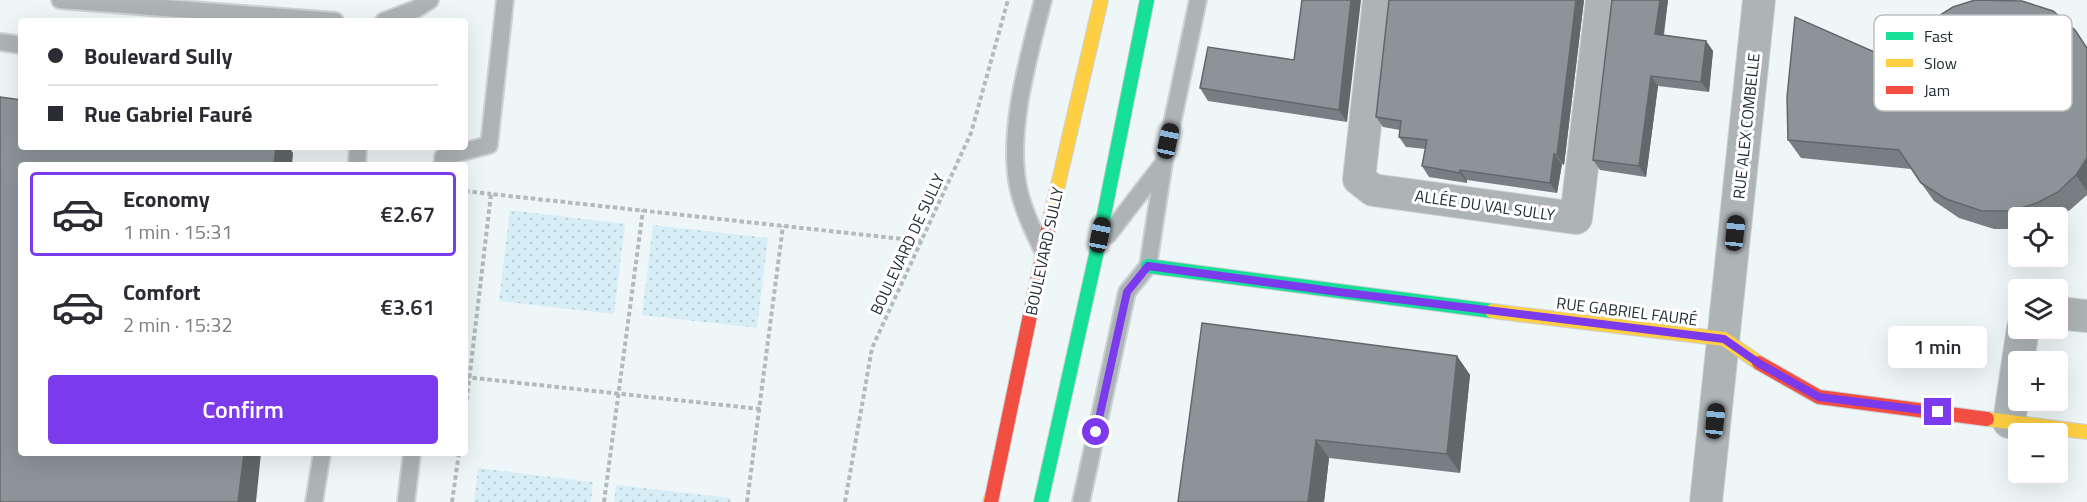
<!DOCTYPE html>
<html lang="en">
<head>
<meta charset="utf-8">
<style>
  body { margin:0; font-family:"Titillium Web",sans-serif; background:#f2f2f3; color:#2b2b33; height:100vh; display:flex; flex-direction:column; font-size:22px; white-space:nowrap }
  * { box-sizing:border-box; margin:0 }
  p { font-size:20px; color:#7c7c81 }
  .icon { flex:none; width:33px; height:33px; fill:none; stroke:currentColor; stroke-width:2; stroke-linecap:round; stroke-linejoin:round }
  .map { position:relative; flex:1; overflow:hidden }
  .side { position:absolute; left:18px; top:162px; width:450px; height:294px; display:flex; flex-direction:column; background:#fff; border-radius:6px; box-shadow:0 6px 24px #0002 }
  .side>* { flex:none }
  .hud { position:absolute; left:18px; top:18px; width:450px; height:132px; border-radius:6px; box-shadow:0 6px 24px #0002; display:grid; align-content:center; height:132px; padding:0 30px; background:#fff }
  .tools { position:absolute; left:2008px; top:207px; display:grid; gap:12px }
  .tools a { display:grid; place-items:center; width:60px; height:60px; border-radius:6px; background:#fff; box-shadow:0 6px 24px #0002; font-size:30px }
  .end { position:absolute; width:27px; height:27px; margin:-14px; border:8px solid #7c3aed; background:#fff; box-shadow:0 0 0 3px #fff }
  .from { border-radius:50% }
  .bubble { position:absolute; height:42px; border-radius:6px; background:#fff; box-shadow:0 6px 24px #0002; font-size:20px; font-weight:600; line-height:42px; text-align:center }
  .car { position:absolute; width:18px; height:36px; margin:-18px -9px; border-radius:8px; box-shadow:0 0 4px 2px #0007; background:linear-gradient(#222 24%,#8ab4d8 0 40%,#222 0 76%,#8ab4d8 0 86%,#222 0) }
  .hud b { display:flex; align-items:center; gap:21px; height:57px; font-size:22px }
  .hud b+b { border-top:2px solid #e1e1e2 }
  .hud i { width:15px; height:15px; background:#2b2b33 }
  ul { padding:10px 0 0; list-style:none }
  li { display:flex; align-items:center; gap:18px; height:84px; margin:0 12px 9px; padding:0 18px; border:3px solid transparent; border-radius:6px }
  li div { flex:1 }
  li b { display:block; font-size:22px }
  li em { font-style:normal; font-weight:600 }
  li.on { border-color:#7c3aed }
  li>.icon { width:54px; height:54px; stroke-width:1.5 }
  .cta { display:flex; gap:12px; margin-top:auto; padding:12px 30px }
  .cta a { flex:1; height:69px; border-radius:6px; background:#7c3aed; color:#fff; font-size:24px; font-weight:600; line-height:69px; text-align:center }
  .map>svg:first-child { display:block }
  .grass { fill:url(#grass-dots) }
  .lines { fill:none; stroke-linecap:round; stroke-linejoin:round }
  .lane-casing { stroke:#cbd1d4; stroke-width:20 }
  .street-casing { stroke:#cbd1d4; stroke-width:34 }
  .fast-casing { stroke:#cbd1d4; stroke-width:16 }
  .slow-casing { stroke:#cbd1d4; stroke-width:16 }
  .jam-casing { stroke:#cbd1d4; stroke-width:16 }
  .path { stroke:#b4babc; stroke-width:4; stroke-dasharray:4.5 3; stroke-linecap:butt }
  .lane { stroke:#aeb4b6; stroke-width:16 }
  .street { stroke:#aeb4b6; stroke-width:32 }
  .fast { stroke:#16e098; stroke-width:14 }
  .slow { stroke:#ffcf43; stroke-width:14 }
  .jam { stroke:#f24e42; stroke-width:14 }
  .wall { fill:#787f82 }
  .shaded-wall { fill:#62686a }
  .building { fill:#8c9497; stroke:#62686a; stroke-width:1.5 }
  .route { stroke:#7c3aed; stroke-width:8 }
  .labels { text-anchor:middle; stroke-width:6; stroke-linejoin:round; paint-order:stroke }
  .street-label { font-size:16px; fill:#222e33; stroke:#fff }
  .key { fill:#fff; stroke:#bdc0c2; stroke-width:1.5 }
  .key-label { font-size:16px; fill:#222e33 }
</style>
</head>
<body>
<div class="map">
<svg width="2087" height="502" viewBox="0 0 2087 502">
  <defs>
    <pattern id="grass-dots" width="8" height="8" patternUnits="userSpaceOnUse" patternTransform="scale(1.5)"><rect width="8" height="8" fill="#d7eef7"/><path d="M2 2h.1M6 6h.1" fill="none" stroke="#b8ccd4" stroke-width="1.8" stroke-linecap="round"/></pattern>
  </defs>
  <rect width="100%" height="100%" fill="#eff6f8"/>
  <path class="grass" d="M 510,210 L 625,224 L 614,314 L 499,301 Z
    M 653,225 L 768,238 L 757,328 L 642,315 Z
    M 478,468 L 593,482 L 591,502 L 474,502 Z
    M 616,485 L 731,498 L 730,502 L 614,502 Z"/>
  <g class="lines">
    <g class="lane-casing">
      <path id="lane" d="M 60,0 L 335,21
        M 384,21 L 416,9 L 430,0
        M 0,42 L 21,45
        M 357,165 L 358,147
        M 443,165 L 443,157 L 489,145 L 505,0
        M 1108,235 L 1162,165
        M 1041,247 C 1032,228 1022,207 1018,186 C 1007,129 1029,56 1043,0
        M 314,502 L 322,453
        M 406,502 L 412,453
        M 1081,502 L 1127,292 L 1148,266 L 1164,162 L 1198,0"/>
    </g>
    <g class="street-casing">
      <path id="street" d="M 1379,0 L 1359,179 L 1373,190 L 1576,218 L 1602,0
        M 2058,313 L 2087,316
        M 2009,422 L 2023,328
        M 1706,502 L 1759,0"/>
    </g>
    <g class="fast-casing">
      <path id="fast" d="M 1148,266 L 1492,311
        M 1041,502 L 1096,255 L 1147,0"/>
    </g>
    <g class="slow-casing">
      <path id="slow" d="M 1051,215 L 1101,0
        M 1492,311 L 1724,339 L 1759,363
        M 1987,419 L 2087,432
        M 990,502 L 992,496"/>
    </g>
    <g class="jam-casing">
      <path id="jam" d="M 1759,363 L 1819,397 L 1987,419
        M 991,502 L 1051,215"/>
    </g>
    <path class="path" d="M 465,191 L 491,194
      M 465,377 L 760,409
      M 465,415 L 491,194 L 921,241
      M 452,502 L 459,453
      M 604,502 L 643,210
      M 747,502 L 783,226
      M 845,502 L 872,348 L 971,133 L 1008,0"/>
    <use href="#lane" class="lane"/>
    <use href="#street" class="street"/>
    <use href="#fast" class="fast"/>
    <use href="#slow" class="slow"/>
    <use href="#jam" class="jam"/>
  </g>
  <path class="wall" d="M 1302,0 L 1347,122 L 1208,101 L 1200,88 L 1294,60 Z
    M 1584,0 L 1564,165 L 1562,164 L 1557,193 L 1467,180 L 1467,183 L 1429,177 L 1422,166 L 1426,149 L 1406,147 L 1399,137 L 1400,130 L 1383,127 L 1376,117 Z
    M 1612,0 L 1668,0 L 1664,35 L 1706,41 L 1713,51 L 1709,92 L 1658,86 L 1646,177 L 1600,170 L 1593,160 Z
    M 2087,47 L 2087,195 L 2070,210 L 2057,218 L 2019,218 L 2019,229 L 1994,229 L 1959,218 L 1934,201 L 1911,169 L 1801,158 L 1788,140 L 1897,62 Z
    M 1457,356 L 1470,375 L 1460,473 L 1329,458 L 1324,502 L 1178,502 Z"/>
  <path class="shaded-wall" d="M 1351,0 L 1361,0 L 1347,122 L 1339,110 Z
    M 1576,0 L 1584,0 L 1564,165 L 1557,155 Z
    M 1660,0 L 1668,0 L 1662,44 L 1655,34 Z
    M 1706,41 L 1713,51 L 1709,92 L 1701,82 Z
    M 1651,76 L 1658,86 L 1646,177 L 1639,166 Z
    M 276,147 L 289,147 L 293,153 L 292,165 L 274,165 Z
    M 1554,154 L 1562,164 L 1557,193 L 1550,183 Z
    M 2087,158 L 2087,191 L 2076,175 Z
    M 1460,170 L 1467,180 L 1467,183 L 1460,173 Z
    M 1457,356 L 1470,375 L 1460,473 L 1447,454 Z
    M 1316,440 L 1329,458 L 1324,502 L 1308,502 Z
    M 244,453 L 261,453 L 256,502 L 238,502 Z"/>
  <path class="building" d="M 1302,0 L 1351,0 L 1339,110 L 1200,88 L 1208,47 L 1294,60 Z
    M 1389,0 L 1576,0 L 1557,155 L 1554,154 L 1550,183 L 1460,170 L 1460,173 L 1422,166 L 1427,140 L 1399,137 L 1401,121 L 1376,117 Z
    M 1612,0 L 1660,0 L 1655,34 L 1706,41 L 1701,82 L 1651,76 L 1639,166 L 1593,160 Z
    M 1975,0 L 2022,1 L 2053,11 L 2075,30 L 2087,48 L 2087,158 L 2076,175 L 2058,192 L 2037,203 L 2011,211 L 1982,211 L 1946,199 L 1921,183 L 1899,150 L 1788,140 L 1787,97 L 1795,17 L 1897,62 L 1926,24 L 1953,7 Z
    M 0,97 L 21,100 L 21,147 L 276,147 L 274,165 L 21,165 L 21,453 L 244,453 L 238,502 L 0,502 Z
    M 1202,323 L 1457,356 L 1447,454 L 1316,440 L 1308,502 L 1178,502 Z"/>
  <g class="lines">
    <path class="route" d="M 1096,432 L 1127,292 L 1148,266 L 1339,292 L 1724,339 L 1760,364 L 1819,397 L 1938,412"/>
  </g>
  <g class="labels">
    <g class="street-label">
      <text transform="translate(1746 126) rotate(-84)" y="6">RUE ALEX COMBELLE</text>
      <text transform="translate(1485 205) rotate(8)" y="6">ALLÉE DU VAL SULLY</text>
      <text transform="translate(907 244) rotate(-65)" y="6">BOULEVARD DE SULLY</text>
      <text transform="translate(1044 251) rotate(-78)" y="6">BOULEVARD SULLY</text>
      <text transform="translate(1627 311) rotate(7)" y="6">RUE GABRIEL FAURÉ</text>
    </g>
  </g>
  <rect x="1874" y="15" width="198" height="96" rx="9" class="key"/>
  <rect x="1886" y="32" width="27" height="8" fill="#16e098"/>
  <rect x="1886" y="59" width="27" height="8" fill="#ffcf43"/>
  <rect x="1886" y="86" width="27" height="8" fill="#f24e42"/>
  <g class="key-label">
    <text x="1924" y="42">Fast</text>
    <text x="1924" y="69">Slow</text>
    <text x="1924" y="96">Jam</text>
  </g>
</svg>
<div class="tools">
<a><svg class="icon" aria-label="locate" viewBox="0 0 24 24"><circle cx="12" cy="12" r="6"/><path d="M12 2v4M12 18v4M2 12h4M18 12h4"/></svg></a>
<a><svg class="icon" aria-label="layers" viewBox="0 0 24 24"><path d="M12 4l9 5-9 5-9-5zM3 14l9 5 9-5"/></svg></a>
<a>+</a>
<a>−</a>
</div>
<i class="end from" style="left:1096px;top:432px"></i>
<i class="end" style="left:1938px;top:412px"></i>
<div class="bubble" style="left:1888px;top:326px;width:99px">1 min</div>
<i class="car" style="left:1168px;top:141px;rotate:12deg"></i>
<i class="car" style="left:1735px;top:233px;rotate:6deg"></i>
<i class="car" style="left:1100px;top:235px;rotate:11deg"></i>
<i class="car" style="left:1715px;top:421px;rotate:6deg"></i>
<div class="hud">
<b><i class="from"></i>Boulevard Sully</b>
<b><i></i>Rue Gabriel Fauré</b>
</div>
<section class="side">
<ul>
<li class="on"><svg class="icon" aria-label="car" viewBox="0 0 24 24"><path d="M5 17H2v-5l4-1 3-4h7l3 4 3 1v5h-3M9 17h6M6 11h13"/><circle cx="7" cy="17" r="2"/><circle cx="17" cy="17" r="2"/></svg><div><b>Economy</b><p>1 min · 15:31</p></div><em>€2.67</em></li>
<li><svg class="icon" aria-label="car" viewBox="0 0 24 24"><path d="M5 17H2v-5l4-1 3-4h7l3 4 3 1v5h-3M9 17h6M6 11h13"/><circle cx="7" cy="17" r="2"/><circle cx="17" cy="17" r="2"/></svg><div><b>Comfort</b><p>2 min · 15:32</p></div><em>€3.61</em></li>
</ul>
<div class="cta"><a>Confirm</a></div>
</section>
</div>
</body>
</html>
